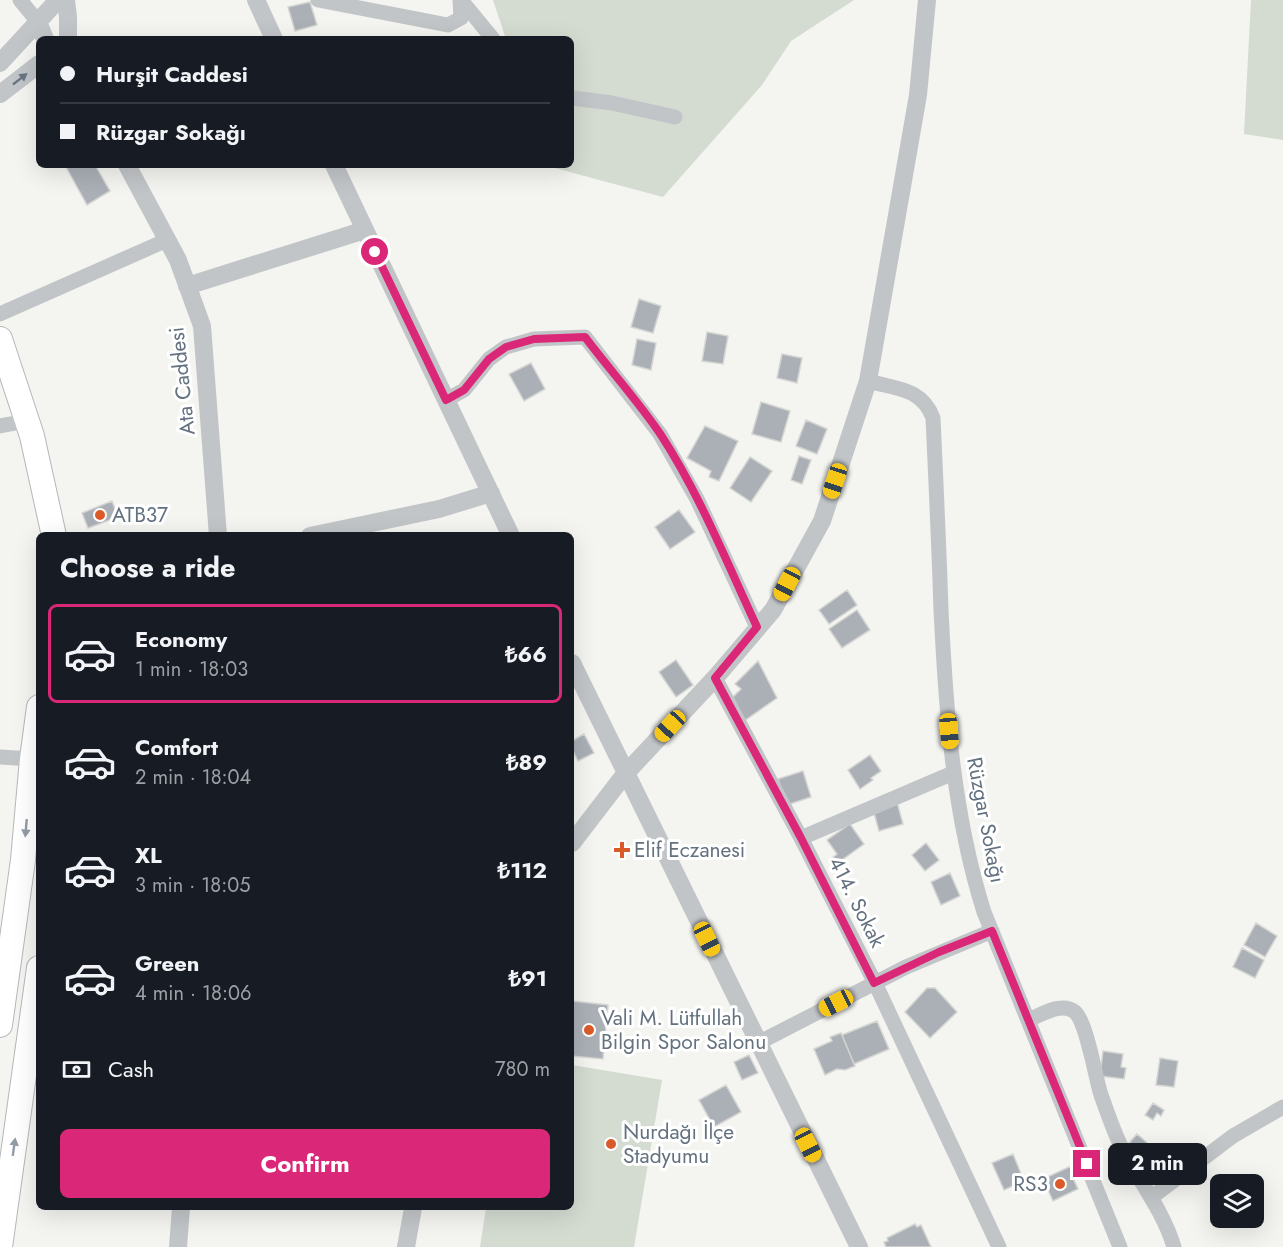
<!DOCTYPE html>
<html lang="en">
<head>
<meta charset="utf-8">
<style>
  body { margin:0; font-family:Jost,sans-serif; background:#20242c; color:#f1f3f6; height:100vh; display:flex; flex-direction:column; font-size:22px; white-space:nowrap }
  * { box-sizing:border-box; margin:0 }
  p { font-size:20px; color:#9ea1a6 }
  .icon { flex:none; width:33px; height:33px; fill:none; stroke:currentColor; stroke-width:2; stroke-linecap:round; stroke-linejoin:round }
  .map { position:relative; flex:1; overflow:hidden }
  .sheet { position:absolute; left:36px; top:532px; width:538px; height:678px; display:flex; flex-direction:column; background:#171b24; border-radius:9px; box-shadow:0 6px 24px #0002 }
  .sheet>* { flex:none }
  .hud { position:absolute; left:36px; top:36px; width:538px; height:132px; border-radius:9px; box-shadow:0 6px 24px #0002; display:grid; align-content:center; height:132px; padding:0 24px; background:#171b24 }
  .tools { position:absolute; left:1210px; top:1174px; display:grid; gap:12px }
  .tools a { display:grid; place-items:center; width:54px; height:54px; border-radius:9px; background:#171b24; box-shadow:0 6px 24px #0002; font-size:30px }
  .end { position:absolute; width:27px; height:27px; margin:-14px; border:8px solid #db2777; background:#fff; box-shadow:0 0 0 3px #fff }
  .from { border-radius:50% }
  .bubble { position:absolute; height:42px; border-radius:9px; background:#171b24; box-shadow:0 6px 24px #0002; font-size:20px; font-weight:700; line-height:42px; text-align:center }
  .car { position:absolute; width:18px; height:36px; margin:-18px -9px; border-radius:8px; box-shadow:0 0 4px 2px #0007; background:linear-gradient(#f5c518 24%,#345 0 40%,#f5c518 0 76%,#345 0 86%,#f5c518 0) }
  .hud b { display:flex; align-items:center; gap:21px; height:57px; font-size:22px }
  .hud b+b { border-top:2px solid #363941 }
  .hud i { width:15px; height:15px; background:#f1f3f6 }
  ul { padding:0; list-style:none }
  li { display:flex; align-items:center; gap:18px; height:99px; margin:0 12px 9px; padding:0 12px; border:3px solid transparent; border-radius:9px }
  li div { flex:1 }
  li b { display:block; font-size:22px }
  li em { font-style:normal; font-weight:700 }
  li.on { border-color:#db2777 }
  li>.icon { width:54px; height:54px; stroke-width:1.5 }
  h2 { padding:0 24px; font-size:27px; line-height:72px }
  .pay { display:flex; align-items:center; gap:15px; height:66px; padding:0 24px; font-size:22px }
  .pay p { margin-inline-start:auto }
  .cta { display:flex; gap:12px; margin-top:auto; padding:12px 24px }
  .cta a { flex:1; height:69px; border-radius:9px; background:#db2777; color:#fff; font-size:24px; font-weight:700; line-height:69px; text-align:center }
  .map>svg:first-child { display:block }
  .green { fill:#d4dbd1 }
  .building { fill:#aab0b6; stroke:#d5d5d3; stroke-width:1.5 }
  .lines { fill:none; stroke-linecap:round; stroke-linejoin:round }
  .trunk-casing { stroke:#b4b7ba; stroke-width:26 }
  .minor { stroke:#c2c5c8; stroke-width:15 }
  .tertiary { stroke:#c2c5c8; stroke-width:18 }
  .trunk { stroke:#fff; stroke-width:24 }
  .oneway { fill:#697684 }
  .oneway2 { fill:#929ca6 }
  .route { stroke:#db2777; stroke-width:8 }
  .poi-dot { fill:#db5a29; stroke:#fff; stroke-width:2 }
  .labels { text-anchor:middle; stroke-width:6; stroke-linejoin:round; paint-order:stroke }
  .street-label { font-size:21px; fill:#647280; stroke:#fff }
  .poi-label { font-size:21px; fill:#647280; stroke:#fff; text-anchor:start }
</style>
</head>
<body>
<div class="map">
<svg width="1283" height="1247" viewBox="0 0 1283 1247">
  <rect width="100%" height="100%" fill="#f4f4f0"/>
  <path class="green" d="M 493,0 L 854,0 L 791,41 L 762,85 L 663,197 L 547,166 L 546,165 L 572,165 L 572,39 L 506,39 Z
    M 1251,0 L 1283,0 L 1283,140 L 1244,134 Z
    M 572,1065 L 662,1080 L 634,1247 L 480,1247 L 486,1208 L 572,1208 Z"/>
  <path class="building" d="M 310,2 L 317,25 L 295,31 L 288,7 Z
    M 65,165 L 95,165 L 110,191 L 87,205 Z
    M 639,299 L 661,306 L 653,333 L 631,327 Z
    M 707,332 L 728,336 L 723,364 L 702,361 Z
    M 637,339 L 656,343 L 651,370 L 632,365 Z
    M 782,354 L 802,358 L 797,383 L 777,378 Z
    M 531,363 L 545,389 L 524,401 L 509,374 Z
    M 761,402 L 790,411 L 781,442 L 752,434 Z
    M 806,420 L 827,429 L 817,454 L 796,446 Z
    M 705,426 L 738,441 L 719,481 L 709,477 L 711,471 L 687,458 Z
    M 799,456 L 811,460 L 802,484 L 791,480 Z
    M 750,457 L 772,471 L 751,502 L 730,488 Z
    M 112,501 L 118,517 L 88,528 L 82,513 Z
    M 679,510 L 695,532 L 670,549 L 655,527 Z
    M 847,590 L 857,605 L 829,624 L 819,610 Z
    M 857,610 L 870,630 L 842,648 L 829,629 Z
    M 676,660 L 693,685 L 676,697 L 659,672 Z
    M 758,661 L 777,698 L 744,721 L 733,697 L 741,689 L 735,684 Z
    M 584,734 L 594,753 L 578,761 L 572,749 L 572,741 Z
    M 870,755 L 881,771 L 871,778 L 873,780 L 860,789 L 848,770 Z
    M 803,771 L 811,797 L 787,805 L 778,779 Z
    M 897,802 L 903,824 L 879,831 L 873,809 Z
    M 850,824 L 864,844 L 835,865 L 831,859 L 837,854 L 827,840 Z
    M 926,843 L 939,860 L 925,871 L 912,855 Z
    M 950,873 L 960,896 L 941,905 L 931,882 Z
    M 1256,923 L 1277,936 L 1265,957 L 1244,945 Z
    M 1242,948 L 1264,960 L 1255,978 L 1233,967 Z
    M 927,988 L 935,988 L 957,1012 L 930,1038 L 905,1012 Z
    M 572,1001 L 608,1005 L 603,1059 L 572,1056 Z
    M 877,1021 L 889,1049 L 854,1064 L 842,1035 Z
    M 841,1033 L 855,1066 L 845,1070 L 837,1069 L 825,1075 L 814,1049 L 832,1041 L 830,1037 Z
    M 1103,1051 L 1123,1054 L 1121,1067 L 1126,1068 L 1124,1079 L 1100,1076 Z
    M 749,1055 L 758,1073 L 742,1080 L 734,1062 Z
    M 1160,1058 L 1178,1061 L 1174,1087 L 1156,1085 Z
    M 726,1085 L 741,1112 L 714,1127 L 699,1100 Z
    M 1153,1103 L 1164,1110 L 1161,1116 L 1157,1113 L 1153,1120 L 1145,1115 Z
    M 1137,1134 L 1153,1148 L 1141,1163 L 1124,1149 Z
    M 1013,1154 L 1024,1181 L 1004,1190 L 992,1163 Z
    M 1071,1166 L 1075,1175 L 1072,1176 L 1078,1189 L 1053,1201 L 1043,1179 Z
    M 915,1224 L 917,1227 L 921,1225 L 931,1247 L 886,1247 L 884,1242 L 888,1241 L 887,1238 Z"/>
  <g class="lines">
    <g class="trunk-casing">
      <path id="trunk" d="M 0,339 L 32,436 L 54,536
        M 0,1025 L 23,860 L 32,759 L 39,707
        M 0,1247 L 39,968"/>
    </g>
    <path class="minor" d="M 20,0 L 38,22
      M 318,0 L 448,25 L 461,18 L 460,0
      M 461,0 L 493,39
      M 572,98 L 612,103 L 675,117
      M 0,314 L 167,240
      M 868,381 C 896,389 922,388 933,418 C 936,482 939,546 941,610 C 946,712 953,814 984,912 L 1120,1247
      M 446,400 L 464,390 L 489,359 L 506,347 L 534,339 L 585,337 L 660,434 L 697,499 L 757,627
      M 0,426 L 27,421
      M 715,678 L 801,838 L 875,983 L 999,1247
      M 0,757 L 32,759
      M 801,838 L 953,773
      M 1028,1020 C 1041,1015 1062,1001 1075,1012 C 1087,1023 1095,1076 1101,1095 C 1107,1111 1113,1130 1121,1146 C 1138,1180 1163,1210 1174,1247
      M 758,1043 L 906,967 L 992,931
      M 1152,1197 L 1233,1136 L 1283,1107"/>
    <path class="tertiary" d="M 66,0 L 68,17 L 68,39
      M 256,0 L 274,39
      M 38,22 L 45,39
      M 0,63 L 58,0
      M 0,94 L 39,64
      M 127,165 L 178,260 L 202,326 L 218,536
      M 334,165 L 511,536
      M 187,286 L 365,230
      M 310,536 L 439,509 L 491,493
      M 572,663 L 859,1247
      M 572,843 L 625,774 L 715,678 L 773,610 L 822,521 L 868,381 L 918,95 L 927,0
      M 178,1247 L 181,1208
      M 406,1247 L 413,1208"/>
    <use href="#trunk" class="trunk"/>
  </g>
  <defs><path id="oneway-solid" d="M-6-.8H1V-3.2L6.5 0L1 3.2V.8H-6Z" transform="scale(1.5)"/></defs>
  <use class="oneway" href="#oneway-solid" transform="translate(20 79) rotate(-38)"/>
  <g class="oneway2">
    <use href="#oneway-solid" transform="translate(26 828) rotate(95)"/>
    <use href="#oneway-solid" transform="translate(14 1147) rotate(-82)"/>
  </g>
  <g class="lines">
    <path class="route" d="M 375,252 L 446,400 L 464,390 L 489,359 L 506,347 L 534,339 L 585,337 C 609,369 639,402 661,435 C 700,495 727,563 757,627 L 715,678 L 801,838 L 874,983 L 939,952 L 992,931 L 1087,1164"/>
  </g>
  <g class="poi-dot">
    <circle cx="100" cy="515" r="6"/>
    <path d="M619 841h6v6h6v6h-6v6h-6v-6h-6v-6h6z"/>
    <circle cx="589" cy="1030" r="6"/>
    <circle cx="611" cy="1144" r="6"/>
    <circle cx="1060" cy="1184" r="6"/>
  </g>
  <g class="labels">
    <g class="street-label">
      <text transform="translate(182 381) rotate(-96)" y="7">Ata Caddesi</text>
      <text transform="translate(986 820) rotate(79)" y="7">Rüzgar Sokağı</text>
      <text transform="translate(857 902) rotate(63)" y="7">414. Sokak</text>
    </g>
    <g class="poi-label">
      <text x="112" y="522">ATB37</text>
      <text x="634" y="857">Elif Eczanesi</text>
      <text x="601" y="1025">Vali M. Lütfullah<tspan x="601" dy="24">Bilgin Spor Salonu</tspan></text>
      <text x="623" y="1139">Nurdağı İlçe<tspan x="623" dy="24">Stadyumu</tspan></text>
      <text x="1048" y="1191" text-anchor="end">RS3</text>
    </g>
  </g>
</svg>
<div class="tools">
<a><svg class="icon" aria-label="layers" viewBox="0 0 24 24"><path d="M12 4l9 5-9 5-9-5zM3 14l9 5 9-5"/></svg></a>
</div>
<i class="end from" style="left:375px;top:252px"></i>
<i class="end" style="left:1087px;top:1164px"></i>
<div class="bubble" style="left:1108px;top:1143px;width:99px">2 min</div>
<i class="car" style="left:835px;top:481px;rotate:198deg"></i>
<i class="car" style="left:787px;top:584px;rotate:208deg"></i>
<i class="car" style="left:670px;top:726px;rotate:223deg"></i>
<i class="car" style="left:949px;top:731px;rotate:175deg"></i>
<i class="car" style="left:707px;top:939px;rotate:154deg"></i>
<i class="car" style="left:836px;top:1003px;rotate:243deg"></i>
<i class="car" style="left:808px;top:1145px;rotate:153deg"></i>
<div class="hud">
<b><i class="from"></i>Hurşit Caddesi</b>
<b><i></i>Rüzgar Sokağı</b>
</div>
<section class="sheet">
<h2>Choose a ride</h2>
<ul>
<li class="on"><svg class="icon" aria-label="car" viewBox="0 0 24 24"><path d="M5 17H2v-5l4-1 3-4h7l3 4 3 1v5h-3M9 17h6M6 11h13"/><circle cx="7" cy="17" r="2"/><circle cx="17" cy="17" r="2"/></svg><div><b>Economy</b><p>1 min · 18:03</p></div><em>₺66</em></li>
<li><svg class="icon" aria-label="car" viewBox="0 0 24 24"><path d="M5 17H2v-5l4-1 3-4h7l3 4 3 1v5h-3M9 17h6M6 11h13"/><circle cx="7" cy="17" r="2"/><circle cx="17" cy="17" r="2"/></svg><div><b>Comfort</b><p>2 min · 18:04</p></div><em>₺89</em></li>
<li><svg class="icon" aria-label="car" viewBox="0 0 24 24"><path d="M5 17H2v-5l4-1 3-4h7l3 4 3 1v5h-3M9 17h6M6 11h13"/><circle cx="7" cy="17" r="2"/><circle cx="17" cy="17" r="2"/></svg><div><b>XL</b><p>3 min · 18:05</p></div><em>₺112</em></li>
<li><svg class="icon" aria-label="car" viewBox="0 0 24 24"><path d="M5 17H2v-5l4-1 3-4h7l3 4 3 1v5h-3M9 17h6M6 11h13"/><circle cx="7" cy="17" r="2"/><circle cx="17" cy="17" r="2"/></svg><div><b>Green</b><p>4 min · 18:06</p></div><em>₺91</em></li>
</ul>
<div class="pay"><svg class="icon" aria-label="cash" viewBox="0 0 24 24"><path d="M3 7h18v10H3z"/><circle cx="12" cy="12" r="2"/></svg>Cash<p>780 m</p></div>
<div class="cta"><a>Confirm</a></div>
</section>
</div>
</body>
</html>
